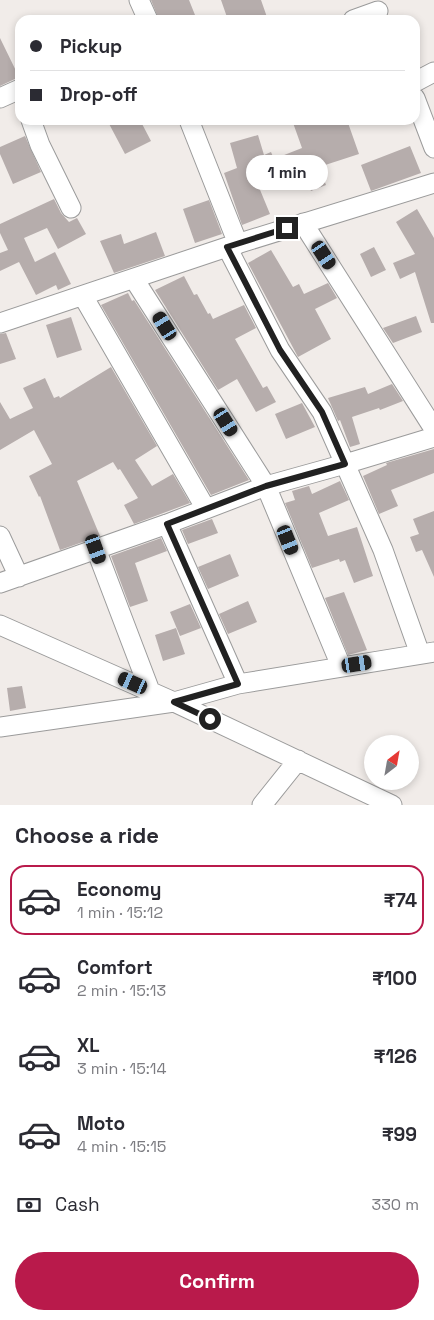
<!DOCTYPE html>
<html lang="en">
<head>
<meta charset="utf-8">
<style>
  body { margin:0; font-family:"Space Grotesk",sans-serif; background:#f2f2f3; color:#2b2b33; height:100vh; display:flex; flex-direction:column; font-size:19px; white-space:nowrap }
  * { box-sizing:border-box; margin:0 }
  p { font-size:16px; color:#7c7c81 }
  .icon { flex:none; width:28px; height:28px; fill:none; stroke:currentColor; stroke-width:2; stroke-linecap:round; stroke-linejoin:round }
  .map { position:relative; height:805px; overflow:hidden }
  .panel { display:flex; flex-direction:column; background:#fff; flex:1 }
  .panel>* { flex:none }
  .top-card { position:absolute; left:15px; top:15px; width:405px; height:110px; border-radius:15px; box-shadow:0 2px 8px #0003; display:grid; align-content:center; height:110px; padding:0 15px; background:#fff }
  .needle { width:32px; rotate:31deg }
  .fabs { position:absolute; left:364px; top:735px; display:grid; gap:10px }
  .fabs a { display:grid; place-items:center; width:55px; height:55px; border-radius:50%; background:#fff; box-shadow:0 2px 8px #0003; font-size:25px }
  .end { position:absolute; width:22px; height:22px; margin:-11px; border:6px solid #212121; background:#fff; box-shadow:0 0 0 2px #fff }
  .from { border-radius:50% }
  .bubble { position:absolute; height:35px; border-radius:18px; background:#fff; box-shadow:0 2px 8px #0003; font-size:16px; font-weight:700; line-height:35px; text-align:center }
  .car { position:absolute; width:15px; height:30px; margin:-15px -8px; border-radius:6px; box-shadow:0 0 4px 1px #0007; background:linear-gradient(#222 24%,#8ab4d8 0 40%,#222 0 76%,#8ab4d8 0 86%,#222 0) }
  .top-card b { display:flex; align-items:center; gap:18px; height:48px; font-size:19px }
  .top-card b+b { border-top:1px solid #e1e1e2 }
  .top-card i { width:12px; height:12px; background:#2b2b33 }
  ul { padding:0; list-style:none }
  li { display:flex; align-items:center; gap:15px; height:70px; margin:0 10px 8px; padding:0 5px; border:2px solid transparent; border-radius:15px }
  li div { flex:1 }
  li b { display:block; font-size:19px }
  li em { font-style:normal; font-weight:700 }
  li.selected { border-color:#b91a4b }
  li>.icon { width:45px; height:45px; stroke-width:1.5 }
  h2 { padding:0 15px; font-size:22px; line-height:60px }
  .pay { display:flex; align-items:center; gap:12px; height:55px; padding:0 15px; font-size:19px }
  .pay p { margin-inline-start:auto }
  .cta { display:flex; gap:10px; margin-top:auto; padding:10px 15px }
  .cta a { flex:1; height:58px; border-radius:30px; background:#b91a4b; color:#fff; font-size:20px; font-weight:700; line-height:58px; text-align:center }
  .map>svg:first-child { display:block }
  .building { fill:#b6adac }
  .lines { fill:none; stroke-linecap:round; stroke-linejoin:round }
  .minor-casing { stroke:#9b9b9b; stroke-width:21 }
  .minor { stroke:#fff; stroke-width:19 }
  .route { stroke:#212121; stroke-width:6 }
</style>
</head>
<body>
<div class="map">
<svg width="434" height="805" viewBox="0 0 434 805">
  <rect width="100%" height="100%" fill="#f1ece9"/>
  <path class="building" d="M 151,0 L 189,0 L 197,20 L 159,20 Z
    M 221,0 L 261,0 L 268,20 L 228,20 Z
    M 0,38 L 19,77 L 0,86 Z
    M 107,120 L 140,120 L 151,141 L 125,154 Z
    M 292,120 L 347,120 L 359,154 L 319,167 L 326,185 L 311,191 L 299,163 L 256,180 L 270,214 L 242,225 L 224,173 L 237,168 L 230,143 L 258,135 L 264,155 L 271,152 L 274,159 L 302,148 Z
    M 25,136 L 41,172 L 13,184 L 0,154 L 0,147 Z
    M 410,146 L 421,173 L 371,191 L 361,165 Z
    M 54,199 L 61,213 L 69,222 L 77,218 L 86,234 L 58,249 L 47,228 L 24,238 L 35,262 L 55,252 L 71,284 L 58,290 L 56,285 L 36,295 L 19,262 L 0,271 L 0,253 L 8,250 L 0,233 L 0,224 Z
    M 209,200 L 222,234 L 195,243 L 183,209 Z
    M 417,209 L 434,238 L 434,323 L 431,323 L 415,272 L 400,279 L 393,263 L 415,254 L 396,222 Z
    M 156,232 L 165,256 L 114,273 L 100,241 L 121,234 L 124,244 Z
    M 374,247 L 386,270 L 371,277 L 360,254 Z
    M 271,250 L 293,287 L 299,284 L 304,294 L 328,283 L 337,298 L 315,309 L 331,339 L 298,357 L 248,263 Z
    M 184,276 L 194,295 L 197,294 L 208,314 L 210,313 L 213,319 L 244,305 L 256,328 L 235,339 L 263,388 L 267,386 L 276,402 L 256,412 L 237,379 L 218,390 L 155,290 Z
    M 128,293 L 132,301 L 134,300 L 249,480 L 211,495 L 101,305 Z
    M 416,316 L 422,332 L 393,343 L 383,328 Z
    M 71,317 L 82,350 L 57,358 L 46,325 Z
    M 6,333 L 16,359 L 0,364 L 0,334 Z
    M 111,367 L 157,446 L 135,460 L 152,486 L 173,474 L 190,503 L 134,524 L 124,505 L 138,498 L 120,469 L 118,470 L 113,462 L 77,481 L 100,536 L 60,550 L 40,496 L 39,497 L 29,476 L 52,464 L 34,430 L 0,450 L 0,402 L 10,419 L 33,408 L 23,388 L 45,378 L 54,398 L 59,396 L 60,398 Z
    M 392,384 L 403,401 L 380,410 L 379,408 L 352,417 L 360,444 L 350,447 L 340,420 L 338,421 L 328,398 L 365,387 L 368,394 Z
    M 302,403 L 315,427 L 286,439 L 275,414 Z
    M 434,449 L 434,473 L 391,490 L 398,506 L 379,514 L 363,476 L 387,465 L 386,463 Z
    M 340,481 L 349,500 L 319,513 L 328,536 L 357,527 L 373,576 L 354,583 L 345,560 L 340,562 L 339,559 L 312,568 L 285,503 L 295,500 L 292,491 L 309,486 L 312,494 Z
    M 434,511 L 434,577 L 422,550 L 416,552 L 410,537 L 419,534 L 413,519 Z
    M 212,519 L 218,533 L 188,544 L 182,530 Z
    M 161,538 L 167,551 L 135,563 L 148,601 L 130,607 L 111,556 Z
    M 230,554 L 239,576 L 208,589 L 198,567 Z
    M 344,592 L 367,650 L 348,655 L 325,598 Z
    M 248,601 L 257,622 L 228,634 L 219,614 Z
    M 190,604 L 201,628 L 180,636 L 170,612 Z
    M 176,628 L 185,654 L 163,661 L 155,635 Z
    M 22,686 L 26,708 L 10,711 L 7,688 Z"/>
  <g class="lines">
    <g class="minor-casing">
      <path id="minor" d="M 139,0 L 148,20
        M 353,20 L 378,11
        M 415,82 L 434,72
        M 0,98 L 20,89
        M 415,98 L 434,148
        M 31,120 L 40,145 L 71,208
        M 189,120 L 238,244
        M 303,223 L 434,429
        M 227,247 L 280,350 L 322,412 L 383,550 L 420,654
        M 134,279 L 266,486 L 341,666
        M 83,296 L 206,509
        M 0,323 L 227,247 L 434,183
        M 167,524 L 238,684
        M 0,536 L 19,577
        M 96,549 L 150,691
        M 0,583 L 167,524 L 266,486 L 345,464 L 434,437
        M 0,625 L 174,702 L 392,805
        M 0,727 L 174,702 L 238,684 L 434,652
        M 262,805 L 298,760"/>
    </g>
    <use href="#minor" class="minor"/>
  </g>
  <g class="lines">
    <path class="route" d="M 210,719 L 174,702 L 238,684 L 167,524 L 266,486 L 345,464 L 322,412 L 280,350 L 227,247 L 287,228"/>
  </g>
</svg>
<div class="fabs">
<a><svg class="needle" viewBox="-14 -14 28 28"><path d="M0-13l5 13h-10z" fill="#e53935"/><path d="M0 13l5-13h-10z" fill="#7c7c81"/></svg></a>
</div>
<i class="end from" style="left:210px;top:719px"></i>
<i class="end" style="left:287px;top:228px"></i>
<div class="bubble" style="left:246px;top:155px;width:82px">1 min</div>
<i class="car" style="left:324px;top:255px;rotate:147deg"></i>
<i class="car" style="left:165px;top:326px;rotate:328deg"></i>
<i class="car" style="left:226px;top:422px;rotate:148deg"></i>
<i class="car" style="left:288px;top:540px;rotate:158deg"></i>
<i class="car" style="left:96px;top:549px;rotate:160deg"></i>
<i class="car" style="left:357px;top:664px;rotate:81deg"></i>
<i class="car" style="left:133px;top:683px;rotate:294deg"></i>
<div class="top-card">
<b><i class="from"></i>Pickup</b>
<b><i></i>Drop-off</b>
</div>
</div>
<section class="panel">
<h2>Choose a ride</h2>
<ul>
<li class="selected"><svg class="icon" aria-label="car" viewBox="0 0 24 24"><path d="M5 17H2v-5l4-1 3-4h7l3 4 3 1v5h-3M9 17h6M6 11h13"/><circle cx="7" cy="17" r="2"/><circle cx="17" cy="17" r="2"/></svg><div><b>Economy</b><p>1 min · 15:12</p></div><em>₹74</em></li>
<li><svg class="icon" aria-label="car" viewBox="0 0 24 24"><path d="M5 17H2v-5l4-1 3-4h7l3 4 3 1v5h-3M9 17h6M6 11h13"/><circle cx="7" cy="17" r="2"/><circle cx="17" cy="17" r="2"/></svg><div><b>Comfort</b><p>2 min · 15:13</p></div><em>₹100</em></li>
<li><svg class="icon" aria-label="car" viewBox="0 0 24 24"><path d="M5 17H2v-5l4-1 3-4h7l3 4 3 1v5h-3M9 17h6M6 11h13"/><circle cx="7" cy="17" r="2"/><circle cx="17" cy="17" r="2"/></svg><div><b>XL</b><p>3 min · 15:14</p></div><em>₹126</em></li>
<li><svg class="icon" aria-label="car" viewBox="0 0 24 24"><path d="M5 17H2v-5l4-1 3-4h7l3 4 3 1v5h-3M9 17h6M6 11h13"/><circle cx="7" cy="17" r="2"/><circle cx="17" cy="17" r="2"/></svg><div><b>Moto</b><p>4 min · 15:15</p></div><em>₹99</em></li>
</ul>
<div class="pay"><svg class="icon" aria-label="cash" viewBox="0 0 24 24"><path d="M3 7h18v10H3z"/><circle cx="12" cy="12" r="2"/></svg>Cash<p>330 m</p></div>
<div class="cta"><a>Confirm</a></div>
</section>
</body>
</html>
